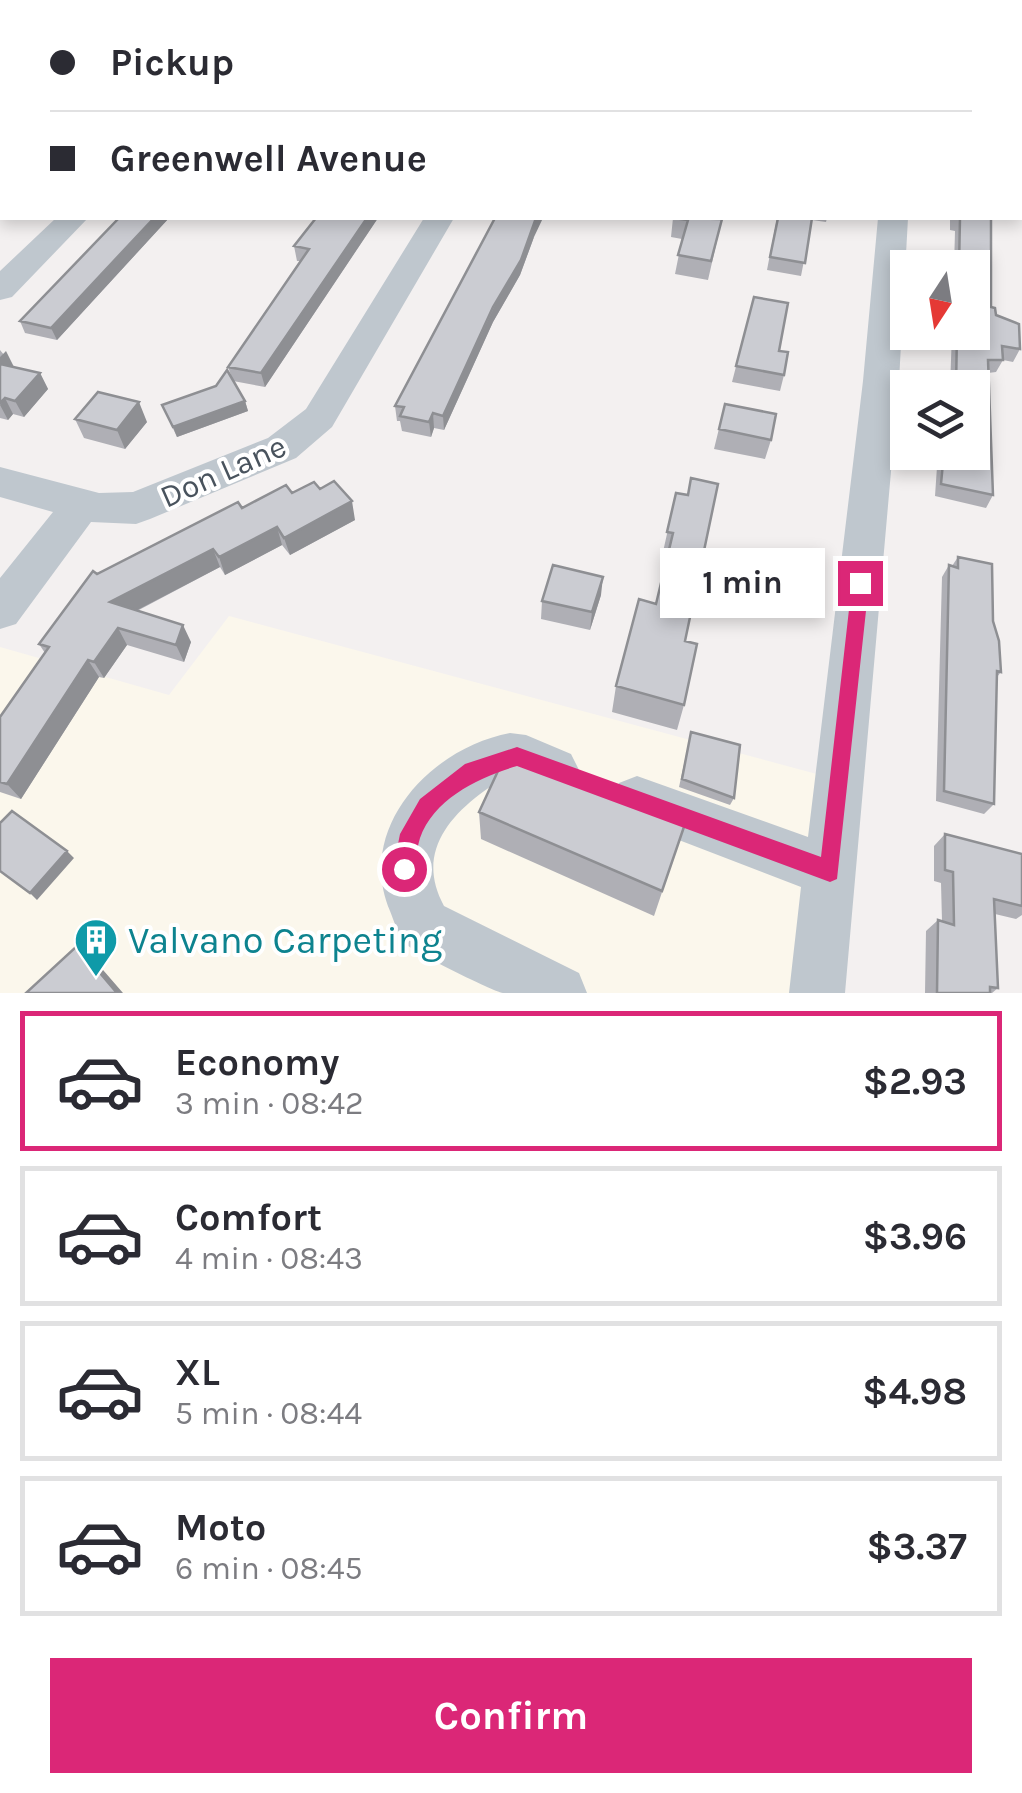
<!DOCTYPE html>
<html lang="en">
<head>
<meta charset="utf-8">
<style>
  body { margin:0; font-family:Karla,sans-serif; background:#f2f2f3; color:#2b2b33; height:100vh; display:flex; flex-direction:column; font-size:38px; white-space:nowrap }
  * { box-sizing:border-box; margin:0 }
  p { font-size:32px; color:#7c7c81 }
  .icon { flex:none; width:55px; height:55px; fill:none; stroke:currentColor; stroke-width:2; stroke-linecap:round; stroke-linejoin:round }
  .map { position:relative; height:993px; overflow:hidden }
  .details { display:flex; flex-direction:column; background:#fff; flex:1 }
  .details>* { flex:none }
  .hud { position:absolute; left:0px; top:0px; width:1022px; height:220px; box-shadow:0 5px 15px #0003; display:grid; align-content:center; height:220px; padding:0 50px; background:#fff }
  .needle { width:65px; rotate:192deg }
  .fabs { position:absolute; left:890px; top:250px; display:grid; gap:20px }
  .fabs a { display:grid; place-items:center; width:100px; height:100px; border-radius:0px; background:#fff; box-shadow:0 5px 15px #0003; font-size:50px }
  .end { position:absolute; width:45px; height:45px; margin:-22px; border:12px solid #db2777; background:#fff; box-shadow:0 0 0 5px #fff }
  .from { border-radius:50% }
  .bubble { position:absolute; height:70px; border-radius:0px; background:#fff; box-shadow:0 5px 15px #0003; font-size:32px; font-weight:700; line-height:70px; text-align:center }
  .hud b { display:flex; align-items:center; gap:35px; height:95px; font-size:38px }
  .hud b+b { border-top:2px solid #e1e1e2 }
  .hud i { width:25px; height:25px; background:#2b2b33 }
  ul { padding:18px 0 0; list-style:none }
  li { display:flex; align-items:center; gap:30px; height:140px; margin:0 20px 15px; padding:0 30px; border:5px solid #e1e1e2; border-radius:0px }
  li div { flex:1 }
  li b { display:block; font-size:38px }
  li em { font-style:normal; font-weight:700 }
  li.active { border-color:#db2777 }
  li>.icon { width:90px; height:90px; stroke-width:1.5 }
  .button { display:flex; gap:20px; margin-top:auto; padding:20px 50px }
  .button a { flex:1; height:115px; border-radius:0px; background:#db2777; color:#fff; font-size:40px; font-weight:700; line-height:115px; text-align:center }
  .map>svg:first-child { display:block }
  .commercial { fill:#fbf7ec }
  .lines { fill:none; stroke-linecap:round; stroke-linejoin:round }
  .minor { fill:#bfc7ce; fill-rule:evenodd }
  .wall { fill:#afafb5 }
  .shaded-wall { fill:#8e8f93 }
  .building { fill:#cbccd2; stroke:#8e8f93; stroke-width:2.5 }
  .route { fill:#db2777 }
  .labels { text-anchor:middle; stroke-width:8; stroke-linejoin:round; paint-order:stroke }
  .street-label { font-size:32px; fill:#49535d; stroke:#fff }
  .near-culture-label { font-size:38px; fill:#0d838f; stroke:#fff; text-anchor:start }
</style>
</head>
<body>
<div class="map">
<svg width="1022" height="993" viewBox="0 0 1022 993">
  <rect width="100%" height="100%" fill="#f3f0f0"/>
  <path class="commercial" d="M 229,616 L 839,780 L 817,993 L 0,993 L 0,647 L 169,695 Z"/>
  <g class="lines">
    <path class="minor" d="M 904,0 L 928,0 L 928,2 L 905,2 Z
      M 56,218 L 88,218 L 12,297 L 0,300 L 0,271 Z
      M 424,218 L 454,218 L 332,427 L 296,458 L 150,519 L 136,524 L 91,522 L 16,624 L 0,629 L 0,578 L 53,512 L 0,497 L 0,467 L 99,493 L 133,492 L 268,438 L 306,409 Z
      M 878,218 L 908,218 L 899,381 L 845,993 L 789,993 L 801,887 L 619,817 L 612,800 L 619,783 L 637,776 L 808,837 L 863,381 Z
      M 510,733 L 526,735 L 571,754 L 579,770 L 571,786 L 554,793 C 540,788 524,777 509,779 C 497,781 485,790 475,798 C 439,827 420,862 444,906 L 579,973 L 587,993 C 560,993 530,993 503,993 C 492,991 416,953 407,945 C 399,938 394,921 390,911 C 355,829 430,748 510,733 Z"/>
  </g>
  <path class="wall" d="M 200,0 L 245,0 L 242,2 L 220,2 Z
    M 119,218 L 169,218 L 57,340 L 25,333 L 20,321 Z
    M 378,218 L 265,387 L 233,381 L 245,401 L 248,411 L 177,437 L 162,405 L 216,386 L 232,378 L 228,367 L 301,261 L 297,261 L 294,246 Z
    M 673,218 L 722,219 L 708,280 L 675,274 L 682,239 L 671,237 Z
    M 777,218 L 827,218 L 826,222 L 812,220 L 801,276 L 767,270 Z
    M 950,218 L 991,218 L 991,307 L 1020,349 L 1013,362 L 1003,360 L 996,372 L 988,373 L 993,495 L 986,508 L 935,496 L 938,452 L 972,452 L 972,388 L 950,388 L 952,332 L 972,332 L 972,268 L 954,268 L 955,231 L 950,230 Z
    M 534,237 L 520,275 L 493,322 L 444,430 L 434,428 L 431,437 L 402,431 L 400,421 L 397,421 L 395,406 Z
    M 754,297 L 779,351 L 784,375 L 780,391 L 732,382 Z
    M 0,350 L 14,367 L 40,373 L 48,389 L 24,417 L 13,414 L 8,420 L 0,418 Z
    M 725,404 L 771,440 L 765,459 L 714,449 Z
    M 75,419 L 147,422 L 125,449 L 84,438 Z
    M 320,489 L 355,520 L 290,555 L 282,545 L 225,575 L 220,567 L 137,611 L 191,642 L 184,662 L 127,645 L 104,678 L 99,677 L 21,799 L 0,792 L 0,717 L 45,653 L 39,644 L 97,574 L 242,508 L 292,493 Z
    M 676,493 L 685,641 L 684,705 L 677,730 L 612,712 L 616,686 L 656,604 L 666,562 L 661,561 Z
    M 958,557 L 993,621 L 1001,672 L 997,677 L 994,804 L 984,814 L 936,801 L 942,577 L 949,565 L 952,566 Z
    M 601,595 L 590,630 L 541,619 L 542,601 Z
    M 691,732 L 734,798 L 730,805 L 679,787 Z
    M 479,812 L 686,821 L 654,916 L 481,839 Z
    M 945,834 L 1022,854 L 1022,915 L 1016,919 L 995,914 L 998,988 L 992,993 L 925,993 L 926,931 L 938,920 L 942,921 L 941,883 L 934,881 L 934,846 Z"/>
  <path class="shaded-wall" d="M 88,0 L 108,0 L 104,2 L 85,2 Z
    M 362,0 L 376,0 L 374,2 L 360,2 Z
    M 2,64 L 2,80 L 0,81 L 0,65 Z
    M 154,218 L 169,218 L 57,340 L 51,328 Z
    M 367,218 L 378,218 L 265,387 L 261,373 Z
    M 536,218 L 543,218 L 534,237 L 520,275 L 493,322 L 444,430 L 443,416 Z
    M 6,351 L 14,367 L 0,372 L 0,357 Z
    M 40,373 L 48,389 L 24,417 L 15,401 Z
    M 5,398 L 13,414 L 8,420 L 0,405 Z
    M 245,401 L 248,411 L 177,437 L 173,427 Z
    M 139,402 L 147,422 L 125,449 L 117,430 Z
    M 433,413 L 434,428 L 431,437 L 429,422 Z
    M 352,501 L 355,520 L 290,555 L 284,538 Z
    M 277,527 L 282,545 L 225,575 L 219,557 Z
    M 213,549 L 220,567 L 120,619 L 110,602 Z
    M 603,577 L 601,595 L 590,630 L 592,612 Z
    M 183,625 L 191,642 L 184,662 L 176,645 Z
    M 118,628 L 127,645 L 104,678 L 94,662 Z
    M 88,660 L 99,677 L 21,799 L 7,784 Z
    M 67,851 L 74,858 L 37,900 L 30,893 Z
    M 77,946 L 97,963 L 123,993 L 117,993 Z"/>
  <path class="building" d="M 46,0 L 88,0 L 85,2 L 42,2 Z
    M 326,0 L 362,0 L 360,2 L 324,2 Z
    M 486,0 L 514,0 L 513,2 L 484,2 Z
    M 602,0 L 654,0 L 653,1 L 662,2 L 607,2 Z
    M 838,0 L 867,0 L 866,2 L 837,2 Z
    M 965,0 L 992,0 L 992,2 L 965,2 Z
    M 2,31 L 2,64 L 0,65 L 0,33 Z
    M 119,218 L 154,218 L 51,328 L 20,321 Z
    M 316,218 L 367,218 L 261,373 L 228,367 L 309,249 L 294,246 Z
    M 495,218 L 536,218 L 521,260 L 493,307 L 443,416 L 433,413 L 429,422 L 400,416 L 404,407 L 395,406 Z
    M 673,218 L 722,219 L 711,261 L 678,255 L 688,220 Z
    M 778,218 L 812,218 L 805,263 L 770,257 Z
    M 955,218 L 991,218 L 991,307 L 995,308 L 996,315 L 1019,324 L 1020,349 L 1002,346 L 1003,360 L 988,360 L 993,495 L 941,484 L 944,452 L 972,452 L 972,388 L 956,388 L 957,332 L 972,332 L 972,268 L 959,268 L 960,218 Z
    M 754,297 L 788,303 L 779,351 L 788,352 L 784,375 L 736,366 Z
    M 0,364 L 40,373 L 15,401 L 5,398 L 0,403 Z
    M 227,370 L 245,401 L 173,427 L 162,405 L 216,386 Z
    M 98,392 L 139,402 L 117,430 L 75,419 Z
    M 725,404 L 776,414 L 771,440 L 719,429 Z
    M 691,478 L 718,484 L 685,641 L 697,644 L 684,705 L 616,686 L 639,599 L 656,604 L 673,533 L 667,532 L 676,493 L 688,495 Z
    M 334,481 L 352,501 L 284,538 L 277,527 L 219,557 L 213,549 L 110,602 L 183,625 L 176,645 L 118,628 L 94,662 L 88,660 L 7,784 L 0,782 L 0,717 L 49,647 L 39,644 L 93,571 L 97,574 L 238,502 L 242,508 L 286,485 L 292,493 L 314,482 L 320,489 Z
    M 958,557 L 992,564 L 993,621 L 999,641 L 1001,672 L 997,671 L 994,804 L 944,791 L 949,565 L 958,568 Z
    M 553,565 L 603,577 L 592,612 L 542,601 Z
    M 691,732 L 740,745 L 734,798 L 682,779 Z
    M 517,753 L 686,816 L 686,821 L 662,891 L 479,812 L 504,758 Z
    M 12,811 L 67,851 L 30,893 L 0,871 L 0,823 Z
    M 945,834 L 1022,854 L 1022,906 L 994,899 L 998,988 L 990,987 L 990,993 L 937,993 L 938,920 L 954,925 L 953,872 L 945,870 Z
    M 77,946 L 117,993 L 26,993 Z"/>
  <path class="route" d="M 860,576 L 869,583 L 837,879 L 830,882 L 517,766 C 480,777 434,798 420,838 C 416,851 416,864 411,877 L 404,880 L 396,877 L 393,869 L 400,834 L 420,799 L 465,764 L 517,747 L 821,857 L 852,583 Z"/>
  <defs>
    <g id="building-pin" transform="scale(2.25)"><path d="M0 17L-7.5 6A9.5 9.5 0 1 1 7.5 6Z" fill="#0f9aa8" stroke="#fff"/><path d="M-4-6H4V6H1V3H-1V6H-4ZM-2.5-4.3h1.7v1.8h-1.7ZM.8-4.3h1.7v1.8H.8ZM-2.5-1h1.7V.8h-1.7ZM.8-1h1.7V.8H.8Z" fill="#fff"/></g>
  </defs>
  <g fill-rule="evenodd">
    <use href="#building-pin" x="96" y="940"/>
  </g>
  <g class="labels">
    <g class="street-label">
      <text transform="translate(223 471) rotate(-24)" y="11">Don Lane</text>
    </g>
    <g class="near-culture-label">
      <text x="128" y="953">Valvano Carpeting</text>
    </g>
  </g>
</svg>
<div class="fabs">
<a><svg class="needle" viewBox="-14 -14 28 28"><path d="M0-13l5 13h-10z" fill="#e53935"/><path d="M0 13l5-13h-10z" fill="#7c7c81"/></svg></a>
<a><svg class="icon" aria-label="layers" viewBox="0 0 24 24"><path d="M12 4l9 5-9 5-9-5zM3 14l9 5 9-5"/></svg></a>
</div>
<i class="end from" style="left:404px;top:869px"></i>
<i class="end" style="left:860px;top:583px"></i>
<div class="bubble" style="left:660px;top:548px;width:165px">1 min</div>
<div class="hud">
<b><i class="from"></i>Pickup</b>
<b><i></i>Greenwell Avenue</b>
</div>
</div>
<section class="details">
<ul>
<li class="active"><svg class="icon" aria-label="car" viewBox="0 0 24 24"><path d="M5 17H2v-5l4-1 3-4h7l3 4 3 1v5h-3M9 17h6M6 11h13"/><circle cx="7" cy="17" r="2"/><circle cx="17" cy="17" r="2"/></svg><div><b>Economy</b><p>3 min · 08:42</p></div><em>$2.93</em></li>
<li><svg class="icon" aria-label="car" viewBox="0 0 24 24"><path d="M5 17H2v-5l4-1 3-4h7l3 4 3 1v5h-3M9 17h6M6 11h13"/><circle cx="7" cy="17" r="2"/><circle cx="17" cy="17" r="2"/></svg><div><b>Comfort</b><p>4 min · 08:43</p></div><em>$3.96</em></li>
<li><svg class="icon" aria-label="car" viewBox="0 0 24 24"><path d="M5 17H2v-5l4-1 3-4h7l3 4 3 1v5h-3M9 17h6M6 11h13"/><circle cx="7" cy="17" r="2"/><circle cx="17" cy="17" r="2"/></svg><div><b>XL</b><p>5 min · 08:44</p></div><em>$4.98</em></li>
<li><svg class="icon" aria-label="car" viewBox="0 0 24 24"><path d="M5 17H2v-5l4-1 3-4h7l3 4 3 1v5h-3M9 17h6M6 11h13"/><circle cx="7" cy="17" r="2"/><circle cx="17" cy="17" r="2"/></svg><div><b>Moto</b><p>6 min · 08:45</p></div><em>$3.37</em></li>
</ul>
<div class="button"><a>Confirm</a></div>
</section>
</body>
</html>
